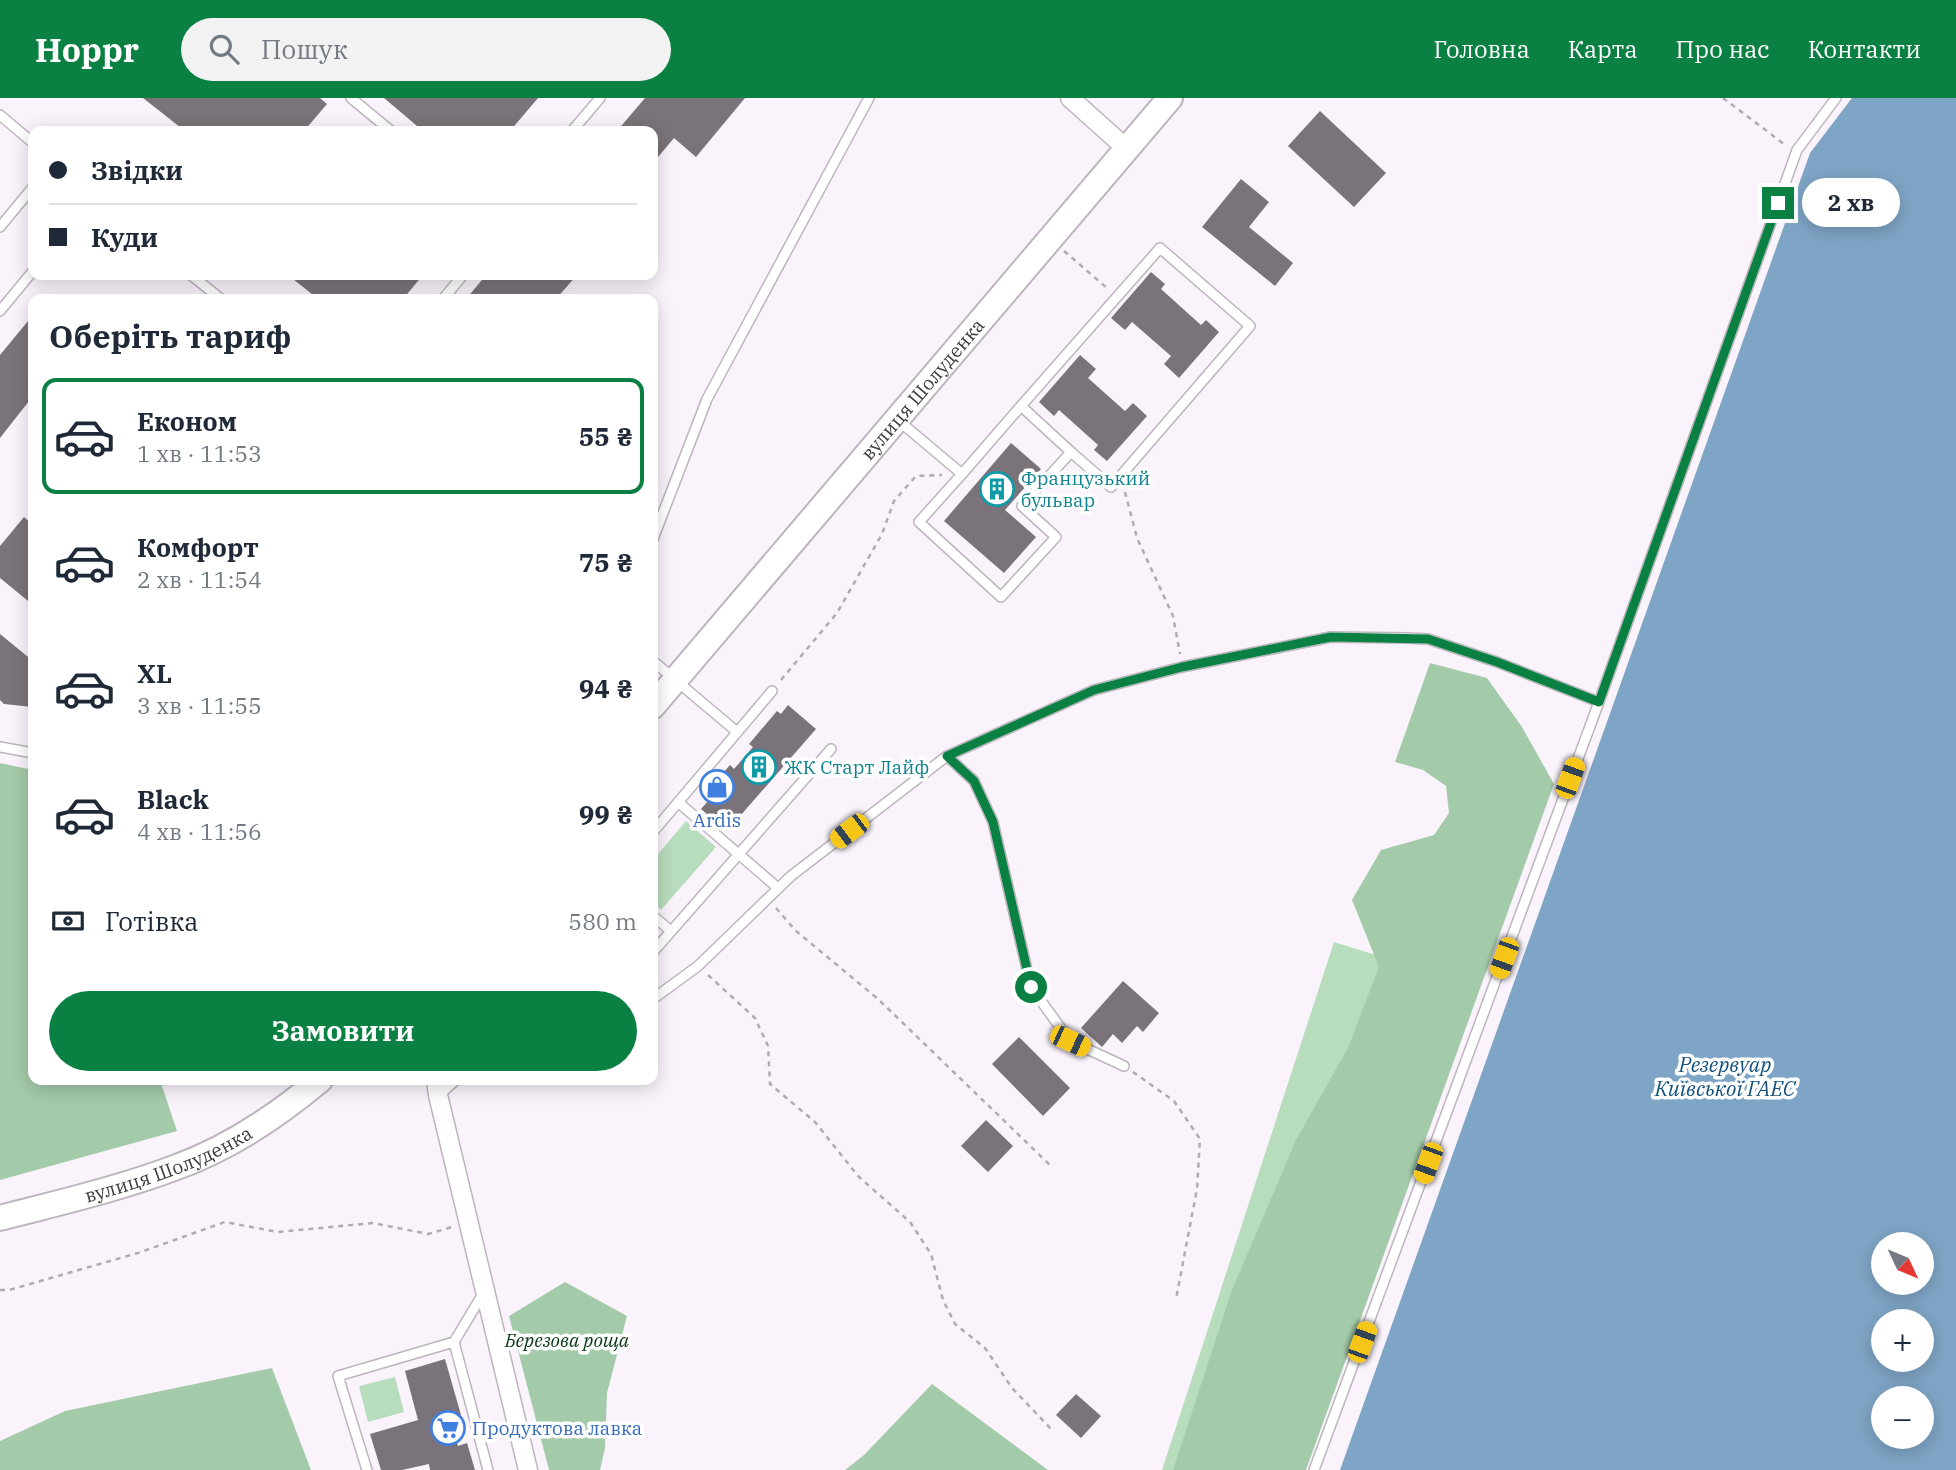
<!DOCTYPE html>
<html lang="uk">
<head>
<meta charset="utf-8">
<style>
  body { margin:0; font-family:"IBM Plex Serif",serif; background:#f2f2f3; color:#1f2937; height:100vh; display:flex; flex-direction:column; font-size:26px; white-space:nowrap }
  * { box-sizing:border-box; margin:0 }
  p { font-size:23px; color:#747a83 }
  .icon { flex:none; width:38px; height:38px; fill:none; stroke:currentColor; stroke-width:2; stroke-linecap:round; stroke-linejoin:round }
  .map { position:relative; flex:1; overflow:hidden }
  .panel { position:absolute; left:28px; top:196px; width:630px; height:791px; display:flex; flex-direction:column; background:#fff; border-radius:14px; box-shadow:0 4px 18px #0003 }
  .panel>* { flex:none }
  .banner { position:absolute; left:28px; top:28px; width:630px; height:154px; border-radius:14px; box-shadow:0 4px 18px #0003; display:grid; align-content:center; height:154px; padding:0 21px; background:#fff }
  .needle { width:46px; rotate:134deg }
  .controls { position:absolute; left:1871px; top:1134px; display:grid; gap:14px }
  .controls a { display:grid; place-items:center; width:63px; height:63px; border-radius:50%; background:#fff; box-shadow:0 4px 18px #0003; font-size:35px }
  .end { position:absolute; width:32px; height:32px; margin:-16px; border:9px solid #0b8043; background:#fff; box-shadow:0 0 0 4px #fff }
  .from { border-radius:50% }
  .bubble { position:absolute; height:49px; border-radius:24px; background:#fff; box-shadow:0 4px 18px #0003; font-size:23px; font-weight:700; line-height:49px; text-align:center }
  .car { position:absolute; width:21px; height:42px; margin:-21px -10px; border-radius:9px; box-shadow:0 0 5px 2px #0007; background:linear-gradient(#f5c518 24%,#345 0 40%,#f5c518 0 76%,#345 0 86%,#f5c518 0) }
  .banner b { display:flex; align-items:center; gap:24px; height:66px; font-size:26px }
  .banner b+b { border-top:2px solid #e0e1e3 }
  .banner i { width:18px; height:18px; background:#1f2937 }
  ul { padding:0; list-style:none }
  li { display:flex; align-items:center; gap:21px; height:116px; margin:0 14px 10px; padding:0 7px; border:4px solid transparent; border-radius:14px }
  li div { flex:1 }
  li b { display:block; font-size:26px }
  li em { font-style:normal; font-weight:700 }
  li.active { border-color:#0b8043 }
  li>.icon { width:63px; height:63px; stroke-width:1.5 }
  h2 { padding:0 21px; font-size:32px; line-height:84px }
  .pay { display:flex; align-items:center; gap:18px; height:77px; padding:0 21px; font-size:26px }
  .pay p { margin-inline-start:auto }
  .button { display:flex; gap:14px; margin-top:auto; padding:14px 21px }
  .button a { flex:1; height:80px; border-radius:42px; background:#0b8043; color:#fff; font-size:28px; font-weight:700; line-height:80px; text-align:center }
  header { display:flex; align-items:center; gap:42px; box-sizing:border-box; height:98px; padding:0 35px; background:#0b8043; color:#fff }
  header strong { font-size:33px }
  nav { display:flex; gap:38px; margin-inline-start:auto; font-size:24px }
  .search { width:490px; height:63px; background:#f2f2f3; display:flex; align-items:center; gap:18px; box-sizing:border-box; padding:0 24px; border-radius:38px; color:#747a83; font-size:26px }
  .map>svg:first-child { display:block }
  .green { fill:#b8ddbd }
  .forest { fill:#a4cba9 }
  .water { fill:#7fa5c6; fill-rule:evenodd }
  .building { fill:#7b737a }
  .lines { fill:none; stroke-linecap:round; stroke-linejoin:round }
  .service-casing { stroke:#bdb5be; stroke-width:12 }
  .minor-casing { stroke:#bdb5be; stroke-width:21 }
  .secondary-casing { stroke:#bdb5be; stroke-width:28 }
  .path { stroke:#b0abb2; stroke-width:2.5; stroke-dasharray:5 5; stroke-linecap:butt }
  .service { stroke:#fff; stroke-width:9 }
  .minor { stroke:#fff; stroke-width:18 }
  .secondary { stroke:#fff; stroke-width:24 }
  .route { stroke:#0b8043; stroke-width:9 }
  .labels { text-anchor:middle; stroke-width:7; stroke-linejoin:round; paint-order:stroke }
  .street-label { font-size:19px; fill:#3d3a3e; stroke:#fff }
  .culture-label { font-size:19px; fill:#0d838f; stroke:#fff; text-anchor:start }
  .shop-label { font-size:19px; fill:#366cbe; stroke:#fff }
  .park-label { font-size:19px; font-style:italic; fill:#073615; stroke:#fff }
  .water-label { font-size:21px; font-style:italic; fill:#14527d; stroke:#fff }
</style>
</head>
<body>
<header>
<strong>Hoppr</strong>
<div class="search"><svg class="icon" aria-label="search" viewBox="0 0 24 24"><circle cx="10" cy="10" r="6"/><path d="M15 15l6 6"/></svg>Пошук</div>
<nav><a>Головна</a><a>Карта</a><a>Про нас</a><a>Контакти</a></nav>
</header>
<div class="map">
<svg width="1956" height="1372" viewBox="0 0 1956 1372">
  <rect width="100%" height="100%" fill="#faf3fc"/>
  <path class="green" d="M 686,723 L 716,749 L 661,812 L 653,805 L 653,762 Z
    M 1334,844 L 1395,863 L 1213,1372 L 1162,1372 Z
    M 395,1279 L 404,1314 L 368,1324 L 359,1288 Z"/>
  <path class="forest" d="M 1430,565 L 1487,580 L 1522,629 L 1554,686 L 1306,1372 L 1173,1372 L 1232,1192 L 1296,1042 L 1348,950 L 1379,869 L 1352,802 L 1381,752 L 1434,737 L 1449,715 L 1446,688 L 1423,672 L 1395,664 Z
    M 0,665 L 33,672 L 33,982 L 160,982 L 177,1033 L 0,1082 Z
    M 565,1184 L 627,1218 L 607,1295 L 605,1350 L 600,1372 L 549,1372 L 509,1218 Z
    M 272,1270 L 311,1372 L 0,1372 L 0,1343 L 65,1313 Z
    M 932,1286 L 1048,1372 L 845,1372 L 864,1357 Z"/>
  <path class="water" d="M 1852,0 L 1956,0 L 1956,1372 L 1340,1372 L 1810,55 ZM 1883,1146 L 1922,1146 L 1922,1185 L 1883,1185 ZM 1883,1223 L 1922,1223 L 1922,1262 L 1883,1262 ZM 1883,1300 L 1922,1300 L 1922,1339 L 1883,1339 Z"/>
  <path class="building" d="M 143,0 L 320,0 L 327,6 L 304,33 L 185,33 Z
    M 384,0 L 538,0 L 510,33 L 423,33 Z
    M 645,0 L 745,0 L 696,59 L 674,40 L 653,65 L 653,33 L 617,33 Z
    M 1320,13 L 1386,75 L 1354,109 L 1288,48 Z
    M 1241,81 L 1269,104 L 1249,129 L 1293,165 L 1275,188 L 1202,129 Z
    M 1151,174 L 1165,186 L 1161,191 L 1201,227 L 1206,222 L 1219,234 L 1179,280 L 1164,266 L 1171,258 L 1132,224 L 1125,232 L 1111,220 Z
    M 288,177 L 423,177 L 403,201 L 318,201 Z
    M 486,177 L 577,177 L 556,201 L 466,201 Z
    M 33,217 L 33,298 L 0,340 L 0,257 Z
    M 1080,257 L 1096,271 L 1088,280 L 1125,313 L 1133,305 L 1147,318 L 1107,363 L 1094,352 L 1098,347 L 1059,312 L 1054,318 L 1039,304 Z
    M 1011,345 L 1041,371 L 1005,412 L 1036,439 L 1004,475 L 944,423 Z
    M 24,419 L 33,427 L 33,507 L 0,480 L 0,448 Z
    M 0,536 L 33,563 L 33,609 L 4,606 L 0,602 Z
    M 788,607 L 816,631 L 727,733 L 701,711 L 708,703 L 703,698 L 730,667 L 734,671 L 753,649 L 749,646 L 777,613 L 781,616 Z
    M 1123,883 L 1159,915 L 1143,934 L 1137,928 L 1122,945 L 1113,936 L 1102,949 L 1081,930 Z
    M 1019,939 L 1070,990 L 1043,1018 L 992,966 Z
    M 986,1022 L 1013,1048 L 988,1074 L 961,1048 Z
    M 445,1261 L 461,1317 L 449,1320 L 458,1348 L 467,1345 L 475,1372 L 430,1372 L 429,1366 L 402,1372 L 381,1372 L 370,1336 L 418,1322 L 405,1273 Z
    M 1076,1296 L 1101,1318 L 1081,1340 L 1056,1317 Z"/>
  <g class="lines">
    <g class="service-casing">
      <path id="service" d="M 351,0 L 391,33
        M 0,17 L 33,45
        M 572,33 L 600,0
        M 0,129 L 33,89
        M 191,177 L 221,201
        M 443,201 L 463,177
        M 0,213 L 33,173
        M 1021,308 L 1160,150 L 1250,228 L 1111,389 L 1071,354
        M 899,323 L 962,376 L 919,424 L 1001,499 L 1056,439 L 1022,408 L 1071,354 L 1021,308 L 962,376
        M 653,441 L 707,301 L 869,0
        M 653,563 L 737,634
        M 0,649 L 33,655
        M 947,658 L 974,683 L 993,724 L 1031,889 L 1070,943 L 1124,968
        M 678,704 L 778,790
        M 653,734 L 772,593
        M 653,818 L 671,833
        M 653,854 L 831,651
        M 653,901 L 698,868 L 791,778 L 947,658 L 1094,592 L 1182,569 L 1331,539 L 1407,540 L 1428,541 L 1497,564 L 1599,604
        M 439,997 L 456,982
        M 484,1194 L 454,1244 L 488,1372
        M 367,1372 L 338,1278 L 454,1244
        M 1314,1372 L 1599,604 L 1797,52 L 1836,0"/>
    </g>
    <g class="minor-casing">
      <path id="minor" d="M 1070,0 L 1128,52
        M 436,982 L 438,997 L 528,1372"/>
    </g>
    <g class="secondary-casing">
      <g id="secondary">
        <path id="s1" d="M 653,608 L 1170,0"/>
        <path id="s2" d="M 0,1120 C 58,1105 118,1091 174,1070 C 228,1051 277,1018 320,982"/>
      </g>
    </g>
    <path class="path" d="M 1723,0 L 1784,46
      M 1064,153 L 1107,190
      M 1125,394 L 1137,440 L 1173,518 L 1180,556
      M 781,582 L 837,515 L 882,436 L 894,403 L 916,378 L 942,377
      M 776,810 L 796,833 L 878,901 L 1051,1068
      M 708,877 L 755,920 L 768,948 L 770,986 L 815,1024 L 858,1078 L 910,1124 L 931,1156 L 943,1202 L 955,1226 L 985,1250 L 1012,1290 L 1053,1333
      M 1133,974 L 1174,1003 L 1200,1041 L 1197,1091 L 1176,1201
      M 0,1192 L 9,1192 L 138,1155 L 225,1124 L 278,1134 L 373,1125 L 428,1136 L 452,1129"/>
    <use href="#service" class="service"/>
    <use href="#minor" class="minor"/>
    <use href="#secondary" class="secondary"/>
  </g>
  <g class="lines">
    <path class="route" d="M 1031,889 L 993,724 L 974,683 L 947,658 L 1094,592 L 1182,569 L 1331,539 L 1428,541 L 1497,564 L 1599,604 L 1778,105"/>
  </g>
  <defs>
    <g id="building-ring" transform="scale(1.75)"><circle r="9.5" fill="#fff" stroke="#0f9aa8" stroke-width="1.5"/><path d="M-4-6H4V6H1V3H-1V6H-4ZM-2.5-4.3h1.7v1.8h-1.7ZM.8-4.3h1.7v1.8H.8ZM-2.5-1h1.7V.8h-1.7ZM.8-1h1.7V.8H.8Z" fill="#0f9aa8"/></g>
    <g id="shop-ring" transform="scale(1.75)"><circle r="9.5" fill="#fff" stroke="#3f7fe0" stroke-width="1.5"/><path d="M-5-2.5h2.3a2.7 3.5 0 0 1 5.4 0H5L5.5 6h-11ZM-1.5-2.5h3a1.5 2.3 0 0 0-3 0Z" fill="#3f7fe0"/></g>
    <g id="supermarket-ring" transform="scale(1.75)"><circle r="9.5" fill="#fff" stroke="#3f7fe0" stroke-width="1.5"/><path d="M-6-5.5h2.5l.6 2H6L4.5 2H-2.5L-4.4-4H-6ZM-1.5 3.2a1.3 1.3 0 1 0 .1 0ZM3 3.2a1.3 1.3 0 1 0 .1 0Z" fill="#3f7fe0"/></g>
  </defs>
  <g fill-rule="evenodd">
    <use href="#building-ring" x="997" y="391"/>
    <use href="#building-ring" x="759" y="669"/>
    <use href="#shop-ring" x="717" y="689"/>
    <use href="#supermarket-ring" x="448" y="1330"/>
  </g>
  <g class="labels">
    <g class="street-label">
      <text dy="7" stroke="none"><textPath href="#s1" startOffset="416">вулиця Шолуденка</textPath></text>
      <text dy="7" stroke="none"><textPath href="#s2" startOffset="177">вулиця Шолуденка</textPath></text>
    </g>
    <g class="culture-label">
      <text x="1021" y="387">Французький<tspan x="1021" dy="22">бульвар</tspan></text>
      <text x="784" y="676">ЖК Старт Лайф</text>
    </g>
    <g class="shop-label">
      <text x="717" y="729">Ardis</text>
      <text x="472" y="1337" text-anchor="start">Продуктова лавка</text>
    </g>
    <g class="park-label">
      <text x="567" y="1249">Березова роща</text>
    </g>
    <g class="water-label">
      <text x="1725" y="974">Резервуар<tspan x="1725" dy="24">Київської ГАЕС</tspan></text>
    </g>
  </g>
</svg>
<div class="controls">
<a><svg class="needle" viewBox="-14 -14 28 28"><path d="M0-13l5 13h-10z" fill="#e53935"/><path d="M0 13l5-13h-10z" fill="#747a83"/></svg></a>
<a>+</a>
<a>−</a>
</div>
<i class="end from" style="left:1031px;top:889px"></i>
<i class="end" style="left:1778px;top:105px"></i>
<div class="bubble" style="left:1802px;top:80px;width:98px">2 хв</div>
<i class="car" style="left:1570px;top:680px;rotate:20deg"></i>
<i class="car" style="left:849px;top:733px;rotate:233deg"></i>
<i class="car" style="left:1504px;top:860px;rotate:200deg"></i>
<i class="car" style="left:1070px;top:943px;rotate:115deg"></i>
<i class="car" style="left:1428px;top:1065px;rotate:200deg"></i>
<i class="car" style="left:1362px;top:1244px;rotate:20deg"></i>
<div class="banner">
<b><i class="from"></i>Звідки</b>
<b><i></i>Куди</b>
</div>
<section class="panel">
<h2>Оберіть тариф</h2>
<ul>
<li class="active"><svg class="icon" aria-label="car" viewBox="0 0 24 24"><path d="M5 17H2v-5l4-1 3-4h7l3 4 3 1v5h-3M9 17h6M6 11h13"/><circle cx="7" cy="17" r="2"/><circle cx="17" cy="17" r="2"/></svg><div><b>Економ</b><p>1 хв · 11:53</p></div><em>55 ₴</em></li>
<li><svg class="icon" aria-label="car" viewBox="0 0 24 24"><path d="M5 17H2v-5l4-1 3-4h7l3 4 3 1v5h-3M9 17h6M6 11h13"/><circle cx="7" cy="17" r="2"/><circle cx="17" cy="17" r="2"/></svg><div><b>Комфорт</b><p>2 хв · 11:54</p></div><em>75 ₴</em></li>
<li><svg class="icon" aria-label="car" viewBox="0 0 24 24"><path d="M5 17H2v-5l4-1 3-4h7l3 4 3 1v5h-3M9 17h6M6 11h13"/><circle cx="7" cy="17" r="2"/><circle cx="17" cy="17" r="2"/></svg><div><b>XL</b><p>3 хв · 11:55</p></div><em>94 ₴</em></li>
<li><svg class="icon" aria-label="car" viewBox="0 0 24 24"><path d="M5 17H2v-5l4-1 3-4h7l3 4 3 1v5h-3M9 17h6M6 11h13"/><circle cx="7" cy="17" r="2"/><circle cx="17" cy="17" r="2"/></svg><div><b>Black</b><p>4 хв · 11:56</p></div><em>99 ₴</em></li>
</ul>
<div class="pay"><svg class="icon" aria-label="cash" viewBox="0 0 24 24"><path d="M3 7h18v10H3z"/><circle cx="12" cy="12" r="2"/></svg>Готівка<p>580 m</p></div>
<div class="button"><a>Замовити</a></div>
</section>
</div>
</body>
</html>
